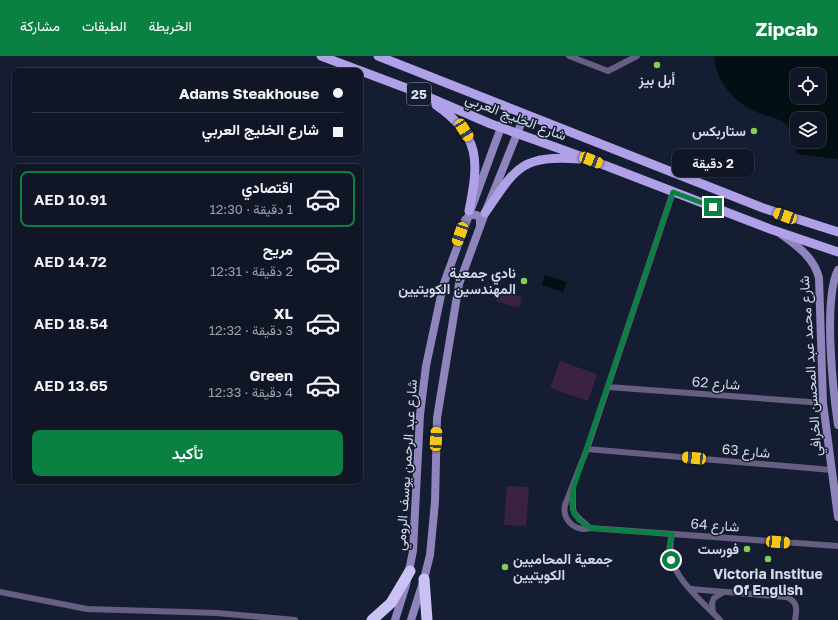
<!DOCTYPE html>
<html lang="ar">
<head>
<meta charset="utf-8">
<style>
  body { margin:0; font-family:"Golos Text",Vazirmatn,sans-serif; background:#191f2e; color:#f1f3f6; direction:rtl; height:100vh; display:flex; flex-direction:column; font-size:15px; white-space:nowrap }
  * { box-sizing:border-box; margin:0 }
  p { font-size:13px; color:#9c9fa7 }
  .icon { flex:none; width:22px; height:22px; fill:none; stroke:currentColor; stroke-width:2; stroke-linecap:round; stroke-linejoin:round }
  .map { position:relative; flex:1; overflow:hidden; direction:ltr }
  .details { position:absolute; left:12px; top:108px; width:351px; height:320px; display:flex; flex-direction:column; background:#101626; border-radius:8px; box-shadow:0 1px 3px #0004,0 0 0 1px #303543; direction:rtl }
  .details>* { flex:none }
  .hud { position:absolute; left:12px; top:12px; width:351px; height:88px; border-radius:8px; box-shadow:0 1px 3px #0004,0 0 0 1px #303543; direction:rtl; display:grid; align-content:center; height:88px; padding:0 20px; background:#101626 }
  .tools { position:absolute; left:790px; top:12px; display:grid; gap:8px }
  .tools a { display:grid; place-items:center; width:36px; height:36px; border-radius:8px; background:#101626; box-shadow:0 1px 3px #0004,0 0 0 1px #303543; font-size:20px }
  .end { position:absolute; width:18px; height:18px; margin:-9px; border:5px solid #0b8043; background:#fff; box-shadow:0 0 0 2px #fff }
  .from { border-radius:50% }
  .bubble { position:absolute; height:28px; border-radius:8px; background:#101626; box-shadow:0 1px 3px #0004,0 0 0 1px #303543; font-size:13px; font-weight:600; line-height:28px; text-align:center; direction:rtl }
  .car { position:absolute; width:12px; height:24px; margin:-12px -6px; border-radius:5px; box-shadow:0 0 3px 1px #0007; background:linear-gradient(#f5c518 24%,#345 0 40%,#f5c518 0 76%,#345 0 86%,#f5c518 0) }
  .hud b { display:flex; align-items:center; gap:14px; height:38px; font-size:15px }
  .hud b+b { border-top:1px solid #303543 }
  .hud i { width:10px; height:10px; background:#f1f3f6 }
  ul { padding:7px 0 0; list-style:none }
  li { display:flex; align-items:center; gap:12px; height:56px; margin:0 8px 6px; padding:0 12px; border:2px solid transparent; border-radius:8px }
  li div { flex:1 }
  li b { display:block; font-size:15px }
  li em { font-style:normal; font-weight:600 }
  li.active { border-color:#0b8043 }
  li>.icon { width:36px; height:36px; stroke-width:1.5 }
  .cta { display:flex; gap:8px; margin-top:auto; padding:8px 20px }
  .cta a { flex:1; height:46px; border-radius:8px; background:#0b8043; color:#fff; font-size:16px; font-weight:600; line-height:46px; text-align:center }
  header { display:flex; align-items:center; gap:24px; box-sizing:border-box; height:56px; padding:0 20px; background:#0b8043; color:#fff }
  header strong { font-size:19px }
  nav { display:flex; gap:22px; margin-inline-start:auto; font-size:14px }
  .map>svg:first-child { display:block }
  .green { fill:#3a2240 }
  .water { fill:#021014; fill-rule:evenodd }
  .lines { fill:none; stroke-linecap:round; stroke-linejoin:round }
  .street { stroke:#665f81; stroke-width:6 }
  .secondary { stroke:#8f84bb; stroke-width:8 }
  .primary { stroke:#afa0e8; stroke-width:9 }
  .highway { stroke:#cac1f5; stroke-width:11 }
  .route { stroke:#0b8043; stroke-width:5 }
  .poi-dot { fill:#80d052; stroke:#151d32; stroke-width:1.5 }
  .labels { text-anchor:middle; stroke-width:3; stroke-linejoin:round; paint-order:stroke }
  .shield { fill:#151d32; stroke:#99a1b1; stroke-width:1 }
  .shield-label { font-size:13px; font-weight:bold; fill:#d2d9e8 }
  .poi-label { font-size:14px; font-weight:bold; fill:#d2d9e8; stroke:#151d32; text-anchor:end }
  .street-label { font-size:14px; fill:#d2d9e8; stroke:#151d32 }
</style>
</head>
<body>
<header>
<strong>Zipcab</strong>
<nav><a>الخريطة</a><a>الطبقات</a><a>مشاركة</a></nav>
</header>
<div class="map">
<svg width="838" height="564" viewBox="0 0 838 564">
  <rect width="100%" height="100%" fill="#151d32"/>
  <path class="green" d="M 499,234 L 522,241 L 519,252 L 496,245 Z
    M 560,305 L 597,318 L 588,345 L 550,332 Z
    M 507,430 L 529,431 L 526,470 L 504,469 Z"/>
  <path class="water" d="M 714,0 L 838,0 L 838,103 L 797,98 C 795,89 794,77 787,70 C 780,62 769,61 759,57 C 736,48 716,27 714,0 ZM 797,19 L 819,19 L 819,41 L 797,41 ZM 797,63 L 819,63 L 819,85 L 797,85 Z
    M 545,219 L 567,226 L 563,236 L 542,229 Z"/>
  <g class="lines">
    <path class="street" d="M 569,0 L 608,15 L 637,0
      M 673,136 L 587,393 L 565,449 C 562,464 575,476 590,472 L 838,490
      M 608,331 L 823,347
      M 587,393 L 832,414
      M 573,434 C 573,461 570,454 590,472
      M 672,478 C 662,515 696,539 720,564
      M 691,533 L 786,541 C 798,545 797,554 795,564
      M 0,536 L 87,553 L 217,557 L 295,564
      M 713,557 L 712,547 L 714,542 L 722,537"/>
    <path class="secondary" d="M 465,164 L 470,159 L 477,159 L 480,163 L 480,170
      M 781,178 C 797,190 814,201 819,222 L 823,347 L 838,461
      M 838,214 C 823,243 833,335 838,369
      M 395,564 L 406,529 L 413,495 L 420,359 L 426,310 L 443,230 L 508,52
      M 411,564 L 424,523 L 430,499 L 435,446 L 437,362 L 459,228 L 485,157 L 525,58"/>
    <path class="primary" d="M 321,0 L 414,35 L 491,68 L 591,104 L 770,173 L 838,196
      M 378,0 L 763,152 L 838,176
      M 436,49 C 481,80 479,105 469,155
      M 485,157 C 516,112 520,99 579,103"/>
    <path class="highway" d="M 424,523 L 427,564
      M 372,564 L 391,547 L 410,515"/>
  </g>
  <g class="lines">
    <path class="route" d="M 671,504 L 669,491 L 672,478 L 590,472 L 579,464 L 574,457 L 572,449 L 573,433 L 673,136 L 713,151"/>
  </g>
  <g class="poi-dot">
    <circle cx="657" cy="9" r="4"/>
    <circle cx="754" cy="75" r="4"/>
    <circle cx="524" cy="225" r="4"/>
    <circle cx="747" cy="493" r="4"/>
    <circle cx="768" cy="503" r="4"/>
    <circle cx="505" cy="511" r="4"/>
  </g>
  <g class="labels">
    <rect class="shield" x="407" y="27" width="24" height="22" rx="3"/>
    <g class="shield-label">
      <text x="419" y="43">25</text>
    </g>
    <g class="poi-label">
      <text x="657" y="29" text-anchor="middle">أبل بيز</text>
      <text x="746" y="80">ستاربكس</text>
      <text x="516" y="222">نادي جمعية<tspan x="516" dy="16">المهندسين الكويتيين</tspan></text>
      <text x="739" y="498">فورست</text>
      <text x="513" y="508" text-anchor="start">جمعية المحاميين<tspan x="513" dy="16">الكويتيين</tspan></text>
      <text x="768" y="523" text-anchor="middle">Victoria Institue<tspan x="768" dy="16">Of English</tspan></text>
    </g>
    <g class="street-label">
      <text transform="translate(516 61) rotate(21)" y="5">شارع الخليج العربي</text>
      <text transform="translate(810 310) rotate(-94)" y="5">شارع محمد عبد المحسن الخرافي</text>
      <text transform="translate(716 327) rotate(4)" y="5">شارع 62</text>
      <text transform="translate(746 395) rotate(5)" y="5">شارع 63</text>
      <text transform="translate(406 409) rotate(-86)" y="5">شارع عبد الرحمن يوسف الرومي</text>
      <text transform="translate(715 469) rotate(4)" y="5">شارع 64</text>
    </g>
  </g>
</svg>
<div class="tools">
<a><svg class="icon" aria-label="locate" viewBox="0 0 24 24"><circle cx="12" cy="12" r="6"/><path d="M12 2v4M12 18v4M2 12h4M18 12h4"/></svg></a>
<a><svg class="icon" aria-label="layers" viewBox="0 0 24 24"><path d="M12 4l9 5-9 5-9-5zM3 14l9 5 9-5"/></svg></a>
</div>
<i class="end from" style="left:671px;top:504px"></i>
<i class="end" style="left:713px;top:151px"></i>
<div class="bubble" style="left:672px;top:93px;width:82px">2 دقيقة</div>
<i class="car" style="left:464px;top:74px;rotate:148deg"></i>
<i class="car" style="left:591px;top:104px;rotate:111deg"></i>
<i class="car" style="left:785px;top:160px;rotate:290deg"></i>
<i class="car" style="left:460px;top:178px;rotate:199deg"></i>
<i class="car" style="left:436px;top:383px;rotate:3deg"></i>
<i class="car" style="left:694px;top:402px;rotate:275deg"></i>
<i class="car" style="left:778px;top:486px;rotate:94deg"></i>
<div class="hud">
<b><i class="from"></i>Adams Steakhouse</b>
<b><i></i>شارع الخليج العربي</b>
</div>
<section class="details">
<ul>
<li class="active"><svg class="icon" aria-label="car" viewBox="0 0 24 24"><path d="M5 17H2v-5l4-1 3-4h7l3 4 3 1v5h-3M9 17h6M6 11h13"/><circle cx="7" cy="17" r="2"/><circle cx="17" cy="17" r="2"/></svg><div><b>اقتصادي</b><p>1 دقيقة · 12:30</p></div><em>AED 10.91</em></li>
<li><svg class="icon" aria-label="car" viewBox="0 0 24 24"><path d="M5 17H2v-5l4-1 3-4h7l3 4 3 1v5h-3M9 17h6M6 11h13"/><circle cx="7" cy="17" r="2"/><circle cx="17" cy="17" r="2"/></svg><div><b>مريح</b><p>2 دقيقة · 12:31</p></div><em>AED 14.72</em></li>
<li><svg class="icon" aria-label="car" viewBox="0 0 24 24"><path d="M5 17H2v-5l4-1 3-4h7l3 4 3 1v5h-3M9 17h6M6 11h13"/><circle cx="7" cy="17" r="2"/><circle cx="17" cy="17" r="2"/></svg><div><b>XL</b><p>3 دقيقة · 12:32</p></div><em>AED 18.54</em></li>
<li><svg class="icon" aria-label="car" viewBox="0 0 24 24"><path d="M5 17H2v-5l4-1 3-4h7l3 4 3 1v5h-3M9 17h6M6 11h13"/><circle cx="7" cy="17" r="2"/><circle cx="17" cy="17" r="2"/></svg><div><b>Green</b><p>4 دقيقة · 12:33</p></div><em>AED 13.65</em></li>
</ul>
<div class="cta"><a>تأكيد</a></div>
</section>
</div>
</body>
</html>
